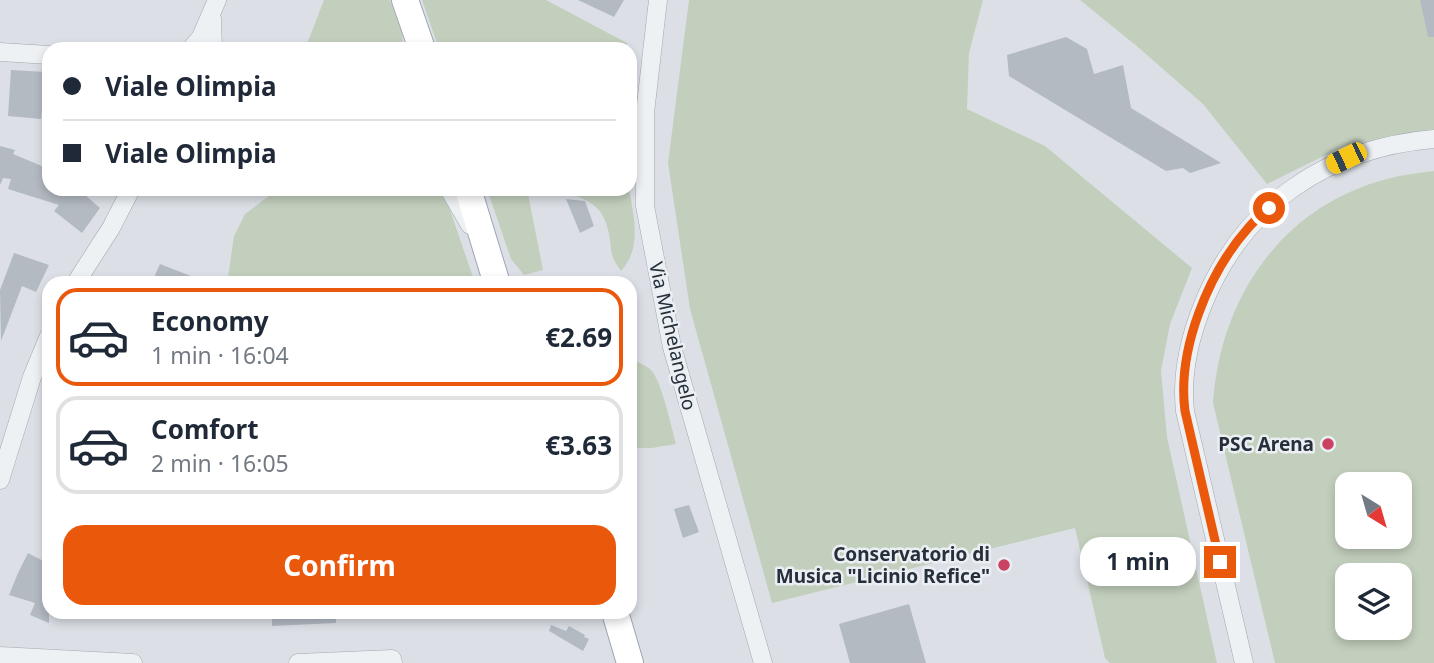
<!DOCTYPE html>
<html lang="en">
<head>
<meta charset="utf-8">
<style>
  body { margin:0; font-family:"Noto Sans",sans-serif; background:#f6f6f7; color:#1f2937; height:100vh; display:flex; flex-direction:column; font-size:26px; white-space:nowrap }
  * { box-sizing:border-box; margin:0 }
  p { font-size:23px; color:#747a83 }
  .icon { flex:none; width:38px; height:38px; fill:none; stroke:currentColor; stroke-width:2; stroke-linecap:round; stroke-linejoin:round }
  .map { position:relative; flex:1; overflow:hidden }
  .drawer { position:absolute; left:42px; top:276px; width:595px; height:343px; display:flex; flex-direction:column; background:#fff; border-radius:21px; box-shadow:0 4px 10px #0003 }
  .drawer>* { flex:none }
  .top-card { position:absolute; left:42px; top:42px; width:595px; height:154px; border-radius:21px; box-shadow:0 4px 10px #0003; display:grid; align-content:center; height:154px; padding:0 21px; background:#fff }
  .needle { width:46px; rotate:143deg }
  .buttons { position:absolute; left:1335px; top:472px; display:grid; gap:14px }
  .buttons a { display:grid; place-items:center; width:77px; height:77px; border-radius:14px; background:#fff; box-shadow:0 4px 10px #0003; font-size:35px }
  .end { position:absolute; width:32px; height:32px; margin:-16px; border:9px solid #ea580c; background:#fff; box-shadow:0 0 0 4px #fff }
  .from { border-radius:50% }
  .bubble { position:absolute; height:49px; border-radius:21px; background:#fff; box-shadow:0 4px 10px #0003; font-size:23px; font-weight:700; line-height:49px; text-align:center }
  .car { position:absolute; width:21px; height:42px; margin:-21px -10px; border-radius:9px; box-shadow:0 0 5px 2px #0007; background:linear-gradient(#f5c518 24%,#345 0 40%,#f5c518 0 76%,#345 0 86%,#f5c518 0) }
  .top-card b { display:flex; align-items:center; gap:24px; height:66px; font-size:26px }
  .top-card b+b { border-top:2px solid #e0e1e3 }
  .top-card i { width:18px; height:18px; background:#1f2937 }
  ul { padding:12px 0 0; list-style:none }
  li { display:flex; align-items:center; gap:21px; height:98px; margin:0 14px 10px; padding:0 7px; border:4px solid #e0e1e3; border-radius:21px }
  li div { flex:1 }
  li b { display:block; font-size:26px }
  li em { font-style:normal; font-weight:700 }
  li.on { border-color:#ea580c }
  li>.icon { width:63px; height:63px; stroke-width:1.5 }
  .cta { display:flex; gap:14px; margin-top:auto; padding:14px 21px }
  .cta a { flex:1; height:80px; border-radius:21px; background:#ea580c; color:#fff; font-size:28px; font-weight:700; line-height:80px; text-align:center }
  .map>svg:first-child { display:block }
  .green { fill:#c3cfbd; fill-rule:evenodd }
  .building { fill:#b3bac2 }
  .lines { fill:none; stroke-linecap:round; stroke-linejoin:round }
  .minor-casing { stroke:#a2a8af; stroke-width:19 }
  .primary-casing { stroke:#9ba6b1; stroke-width:28 }
  .minor { stroke:#eef1f4; stroke-width:18 }
  .primary { stroke:#fff; stroke-width:26 }
  .route { stroke:#ea580c; stroke-width:9 }
  .poi-dot { fill:#ca4262; stroke:#ebeff3; stroke-width:2.5 }
  .labels { text-anchor:middle; stroke-width:5; stroke-linejoin:round; paint-order:stroke }
  .street-label { font-size:19px; fill:#26303b; stroke:#ebeff3 }
  .poi-label { font-size:19px; font-weight:bold; fill:#26303b; stroke:#ebeff3; text-anchor:end }
</style>
</head>
<body>
<div class="map">
<svg width="1434" height="663" viewBox="0 0 1434 663">
  <rect width="100%" height="100%" fill="#dce0e6"/>
  <path class="green" d="M 324,0 L 390,0 L 402,34 L 403,49 L 305,49 Z
    M 422,0 L 546,0 L 627,43 L 627,49 L 439,49 Z
    M 689,0 L 983,0 L 969,53 L 967,109 L 1045,146 L 1192,268 L 1170,324 L 1161,371 L 1167,437 L 1217,663 L 1110,663 L 1105,658 L 1075,528 L 772,603 L 690,309 L 668,163 Z
    M 1080,0 L 1434,0 L 1434,129 L 1344,146 L 1267,184 L 1203,104 L 1139,48 Z
    M 1434,171 L 1434,663 L 1275,663 L 1213,403 C 1220,298 1282,206 1387,179 C 1402,175 1418,173 1434,171 ZM 1348,485 L 1400,485 L 1400,537 L 1348,537 ZM 1348,576 L 1400,576 L 1400,628 L 1348,628 Z
    M 278,189 L 439,189 L 448,204 L 475,283 L 227,284 L 234,236 L 245,214 Z
    M 487,189 L 527,189 L 543,270 L 524,275 L 511,259 Z
    M 554,189 L 629,189 C 634,216 642,249 621,271 C 611,257 612,256 610,240 C 605,202 586,199 554,189 Z
    M 636,361 C 641,364 647,366 651,370 C 661,379 672,429 676,444 L 652,448 L 630,448 L 630,362 Z"/>
  <path class="building" d="M 578,0 L 624,0 L 614,17 Z
    M 1420,0 L 1434,0 L 1434,37 L 1428,37 Z
    M 1066,37 L 1087,49 L 1094,74 L 1123,65 L 1131,108 L 1221,163 L 1190,173 L 1183,168 L 1166,171 L 1009,76 L 1007,55 Z
    M 11,70 L 46,72 L 41,119 L 8,116 Z
    M 0,146 L 15,150 L 13,154 L 49,169 L 49,189 L 78,189 L 100,208 L 82,233 L 54,211 L 59,205 L 8,189 L 11,179 L 3,178 L 0,185 Z
    M 566,199 L 585,201 L 594,226 L 580,233 Z
    M 14,253 L 49,265 L 36,292 L 22,286 L 1,341 L 0,290 Z
    M 160,264 L 209,283 L 209,284 L 151,284 Z
    M 689,505 L 699,532 L 683,538 L 674,509 Z
    M 28,553 L 49,564 L 49,623 L 30,615 L 35,603 L 9,595 L 18,573 Z
    M 909,604 L 926,663 L 850,663 L 839,624 Z
    M 272,612 L 336,612 L 336,623 L 272,626 Z
    M 551,625 L 566,631 L 569,626 L 585,635 L 584,637 L 589,639 L 583,651 L 549,631 Z"/>
  <g class="lines">
    <g class="minor-casing">
      <path id="minor" d="M 658,0 L 645,113 L 645,206 L 672,347 L 763,663
        M 212,18 L 213,49
        M 191,49 L 201,37 L 217,0
        M 0,52 L 49,55
        M 449,189 L 470,225
        M 75,284 L 111,228 L 131,189
        M 0,480 L 32,377 L 49,336
        M 0,656 L 133,663
        M 298,663 L 392,659 L 393,663
        M 1244,663 L 1185,411 C 1181,375 1189,340 1202,307 C 1242,205 1327,148 1434,139"/>
    </g>
    <g class="primary-casing">
      <path id="primary" d="M 405,0 L 422,49
        M 468,189 L 497,284
        M 615,612 L 630,663"/>
    </g>
    <use href="#minor" class="minor"/>
    <use href="#primary" class="primary"/>
  </g>
  <g class="lines">
    <path class="route" d="M 1220,562 L 1185,411 C 1177,350 1208,273 1249,227 C 1255,220 1262,214 1269,208"/>
  </g>
  <g class="poi-dot">
    <circle cx="1328" cy="444" r="7"/>
    <circle cx="1004" cy="565" r="7"/>
  </g>
  <g class="labels">
    <g class="street-label">
      <text transform="translate(673 336) rotate(77)" y="7">Via Michelangelo</text>
    </g>
    <g class="poi-label">
      <text x="1314" y="451">PSC Arena</text>
      <text x="990" y="561">Conservatorio di<tspan x="990" dy="22">Musica "Licinio Refice"</tspan></text>
    </g>
  </g>
</svg>
<div class="buttons">
<a><svg class="needle" viewBox="-14 -14 28 28"><path d="M0-13l5 13h-10z" fill="#e53935"/><path d="M0 13l5-13h-10z" fill="#747a83"/></svg></a>
<a><svg class="icon" aria-label="layers" viewBox="0 0 24 24"><path d="M12 4l9 5-9 5-9-5zM3 14l9 5 9-5"/></svg></a>
</div>
<i class="end from" style="left:1269px;top:208px"></i>
<i class="end" style="left:1220px;top:562px"></i>
<div class="bubble" style="left:1080px;top:537px;width:116px">1 min</div>
<i class="car" style="left:1346px;top:158px;rotate:244deg"></i>
<div class="top-card">
<b><i class="from"></i>Viale Olimpia</b>
<b><i></i>Viale Olimpia</b>
</div>
<section class="drawer">
<ul>
<li class="on"><svg class="icon" aria-label="car" viewBox="0 0 24 24"><path d="M5 17H2v-5l4-1 3-4h7l3 4 3 1v5h-3M9 17h6M6 11h13"/><circle cx="7" cy="17" r="2"/><circle cx="17" cy="17" r="2"/></svg><div><b>Economy</b><p>1 min · 16:04</p></div><em>€2.69</em></li>
<li><svg class="icon" aria-label="car" viewBox="0 0 24 24"><path d="M5 17H2v-5l4-1 3-4h7l3 4 3 1v5h-3M9 17h6M6 11h13"/><circle cx="7" cy="17" r="2"/><circle cx="17" cy="17" r="2"/></svg><div><b>Comfort</b><p>2 min · 16:05</p></div><em>€3.63</em></li>
</ul>
<div class="cta"><a>Confirm</a></div>
</section>
</div>
</body>
</html>
